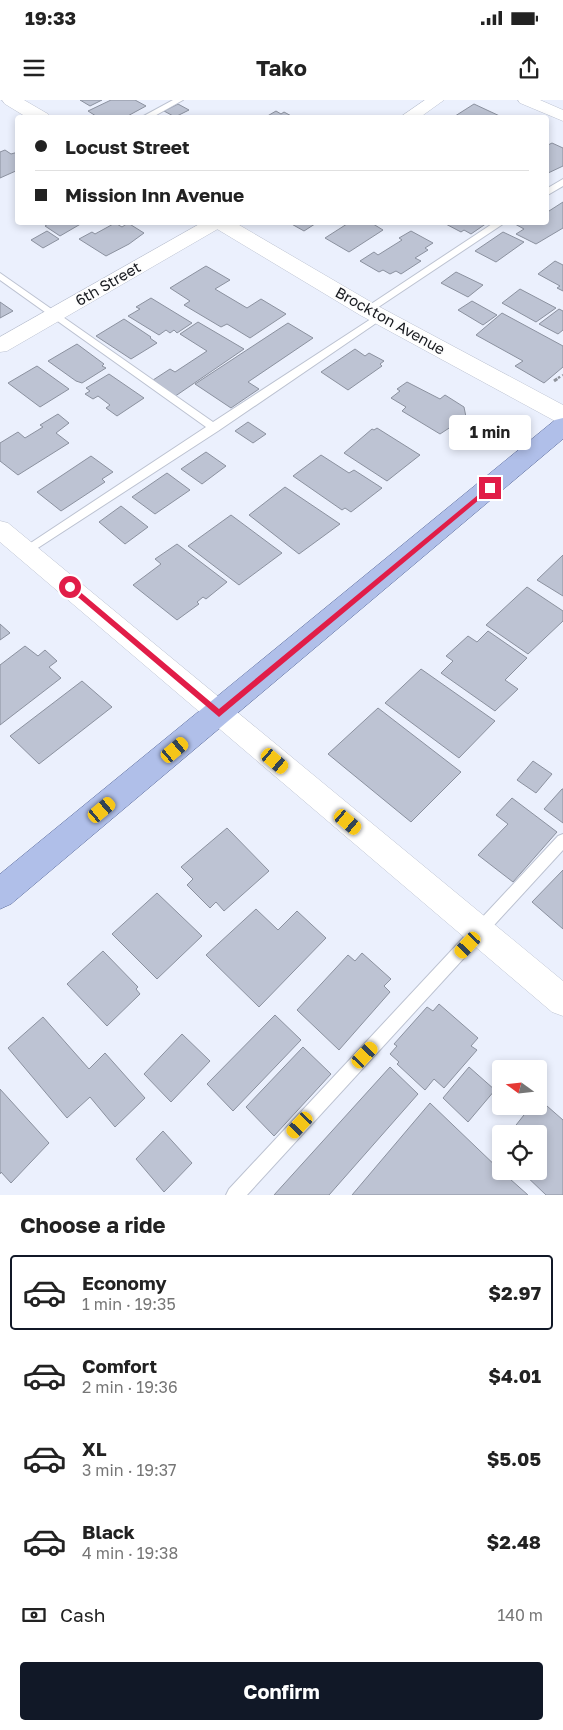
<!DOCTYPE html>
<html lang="en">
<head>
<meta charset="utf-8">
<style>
  body { margin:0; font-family:"Golos Text",sans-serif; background:#f6f6f6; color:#222; height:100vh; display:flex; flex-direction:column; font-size:19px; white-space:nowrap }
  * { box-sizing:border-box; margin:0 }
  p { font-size:16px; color:#767676 }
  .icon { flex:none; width:28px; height:28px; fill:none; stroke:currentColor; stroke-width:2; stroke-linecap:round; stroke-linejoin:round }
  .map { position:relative; height:1095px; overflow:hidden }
  .side { display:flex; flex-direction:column; background:#fff; flex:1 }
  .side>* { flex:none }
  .top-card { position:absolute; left:15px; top:15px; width:534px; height:110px; border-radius:5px; box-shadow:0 2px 8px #0003; display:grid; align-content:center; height:110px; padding:0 20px; background:#fff }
  .needle { width:32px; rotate:285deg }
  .fabs { position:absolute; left:492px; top:960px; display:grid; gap:10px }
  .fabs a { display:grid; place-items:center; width:55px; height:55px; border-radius:5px; background:#fff; box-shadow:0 2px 8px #0003; font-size:25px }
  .end { position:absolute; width:22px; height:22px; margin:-11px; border:6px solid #e11d48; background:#fff; box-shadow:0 0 0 2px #fff }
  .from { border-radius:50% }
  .bubble { position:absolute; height:35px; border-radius:5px; background:#fff; box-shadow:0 2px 8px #0003; font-size:16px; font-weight:700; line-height:35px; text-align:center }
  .car { position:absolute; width:15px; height:30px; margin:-15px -8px; border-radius:6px; box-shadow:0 0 4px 1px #0007; background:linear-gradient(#f5c518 24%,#345 0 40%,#f5c518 0 76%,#345 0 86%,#f5c518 0) }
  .top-card b { display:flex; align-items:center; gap:18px; height:48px; font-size:19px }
  .top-card b+b { border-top:1px solid #e0e0e0 }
  .top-card i { width:12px; height:12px; background:#222 }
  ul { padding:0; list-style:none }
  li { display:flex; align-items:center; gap:15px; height:75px; margin:0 10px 8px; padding:0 10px; border:2px solid transparent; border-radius:5px }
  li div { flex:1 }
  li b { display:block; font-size:19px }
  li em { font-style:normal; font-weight:700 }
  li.active { border-color:#111827 }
  li>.icon { width:45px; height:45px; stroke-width:1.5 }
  h2 { padding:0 20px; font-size:22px; line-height:60px }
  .pay { display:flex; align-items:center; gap:12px; height:55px; padding:0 20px; font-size:19px }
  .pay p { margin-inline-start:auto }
  .primary-button { display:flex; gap:10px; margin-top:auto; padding:10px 20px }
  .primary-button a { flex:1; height:58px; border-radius:5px; background:#111827; color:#fff; font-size:20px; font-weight:700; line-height:58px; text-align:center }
  .status { display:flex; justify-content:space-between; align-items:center; height:35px; padding:0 25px; background:#fff; direction:ltr }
  .status svg { height:14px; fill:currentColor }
  header { display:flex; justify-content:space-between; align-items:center; height:65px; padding:0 20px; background:#fff; font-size:22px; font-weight:700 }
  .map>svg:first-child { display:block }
  .building { fill:#bdc3d3; stroke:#8b919f }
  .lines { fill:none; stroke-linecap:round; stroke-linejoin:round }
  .lane-casing { stroke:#bcc2d1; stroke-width:2 }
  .street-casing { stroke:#bcc2d1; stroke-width:1 }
  .secondary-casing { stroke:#bcc2d1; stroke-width:1 }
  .primary-casing { stroke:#596999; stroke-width:1 }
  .path-far1 { stroke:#8f939c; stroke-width:2.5; stroke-dasharray:2.5 2.5; stroke-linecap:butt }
  .path { stroke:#8f939c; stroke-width:3; stroke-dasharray:4 4; stroke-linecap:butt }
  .lane { fill:#fff; fill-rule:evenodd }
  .street { fill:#fff; fill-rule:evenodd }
  .secondary { fill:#fff; fill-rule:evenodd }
  .primary { fill:#b0bfe9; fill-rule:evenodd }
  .route { fill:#e11d48 }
  .labels { text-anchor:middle; stroke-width:4; stroke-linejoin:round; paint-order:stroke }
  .far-street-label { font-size:15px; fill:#17191e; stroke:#fdfdfd }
</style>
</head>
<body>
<div class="status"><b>19:33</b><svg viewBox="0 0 49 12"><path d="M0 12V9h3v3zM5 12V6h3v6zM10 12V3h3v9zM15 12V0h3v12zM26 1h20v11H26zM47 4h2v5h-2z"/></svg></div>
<header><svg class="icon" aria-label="menu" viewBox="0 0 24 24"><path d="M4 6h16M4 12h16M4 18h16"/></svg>Tako<svg class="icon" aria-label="share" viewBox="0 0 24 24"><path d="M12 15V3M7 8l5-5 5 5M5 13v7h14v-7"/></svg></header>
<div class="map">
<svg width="563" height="1095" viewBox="0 0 563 1095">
  <rect width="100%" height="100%" fill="#ebf0fd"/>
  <path class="building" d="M 80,0 L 102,0 L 90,6 Z
    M 111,0 L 135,0 L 146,6 L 124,18 L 99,18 L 88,11 Z
    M 178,4 L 189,10 L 175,17 L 164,11 Z
    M 474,4 L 504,18 L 452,18 Z
    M 276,11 L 281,14 L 284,12 L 295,18 L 264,18 Z
    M 552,43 L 563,48 L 563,66 L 546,74 L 546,46 Z
    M 5,50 L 11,54 L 18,52 L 18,70 L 0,78 L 0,52 Z
    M 563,102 L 563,128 L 536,144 L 516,134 L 524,129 L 515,124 L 546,122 L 546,109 L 549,111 Z
    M 51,122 L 84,122 L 60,136 L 45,126 Z
    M 288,122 L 318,122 L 304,131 Z
    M 350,122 L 370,122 L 383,130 L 349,152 L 325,138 Z
    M 442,122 L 485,122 L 487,123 L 471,134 L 464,130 L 461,132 Z
    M 115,123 L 122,127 L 128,123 L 144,133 L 129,144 L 106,156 L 79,139 L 92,132 L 95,134 Z
    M 47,131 L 59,139 L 43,148 L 31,140 Z
    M 411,131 L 433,143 L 425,148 L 428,150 L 415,158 L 421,161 L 401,174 L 396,171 L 390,174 L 383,170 L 379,172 L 360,161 L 374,152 L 378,155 L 402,140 L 399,138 Z
    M 503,132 L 524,142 L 496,162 L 475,151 Z
    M 555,161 L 563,165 L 563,191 L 557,188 L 560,186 L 538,174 Z
    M 206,166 L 230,180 L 215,189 L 247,208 L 261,199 L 286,214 L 250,238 L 227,224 L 221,227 L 184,205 L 190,201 L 170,188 Z
    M 456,172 L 483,185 L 468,197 L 441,183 Z
    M 520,189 L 556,208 L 536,222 L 502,203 Z
    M 151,198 L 192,223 L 177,233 L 174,230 L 170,233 L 166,230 L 159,235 L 128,216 L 140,209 L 136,207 Z
    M 472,201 L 497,215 L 483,225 L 458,210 Z
    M 0,202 L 13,211 L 0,218 Z
    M 559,209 L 563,211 L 563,230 L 558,234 L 539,224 Z
    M 502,213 L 563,246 L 563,267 L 544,283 L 515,266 L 523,261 L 476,235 Z
    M 124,219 L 151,237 L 150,238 L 157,243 L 131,259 L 96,236 Z
    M 198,222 L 244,249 L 174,297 L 150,282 L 170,269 L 175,272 L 207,251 L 180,234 Z
    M 288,223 L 313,238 L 248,282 L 259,289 L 231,308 L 195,284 Z
    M 77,244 L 104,264 L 102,266 L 106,268 L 82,283 L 76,281 L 48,261 Z
    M 355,249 L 365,256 L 369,253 L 384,261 L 380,264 L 382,266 L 348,290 L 321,272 Z
    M 37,266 L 69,289 L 40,307 L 8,283 Z
    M 109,274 L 144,298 L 117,316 L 106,308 L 110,305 L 98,296 L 93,299 L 85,294 L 90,291 L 86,288 Z
    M 407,282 L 440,299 L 445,295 L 464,307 L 466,317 L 440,334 L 402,311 L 406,307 L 391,298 L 400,291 L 397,289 Z
    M 58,314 L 69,323 L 56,333 L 69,343 L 18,375 L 0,361 L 0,343 L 18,332 L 25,338 L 43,327 L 40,325 Z
    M 248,322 L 266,334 L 253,343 L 235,331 Z
    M 377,328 L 420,355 L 387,381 L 344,353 L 372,329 L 374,330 Z
    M 206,352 L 226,366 L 202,384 L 181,369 Z
    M 321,355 L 349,373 L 354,370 L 382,388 L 351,412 L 345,408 L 342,410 L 293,376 Z
    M 91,356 L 113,372 L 102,379 L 105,382 L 61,411 L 37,392 Z
    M 167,373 L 190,390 L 155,414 L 132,397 Z
    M 285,387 L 340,424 L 299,454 L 249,415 Z
    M 121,406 L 148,427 L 125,444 L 99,422 Z
    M 231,415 L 282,453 L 239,485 L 188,446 Z
    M 177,444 L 227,482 L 206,499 L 203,497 L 197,502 L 199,504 L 177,520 L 133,485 L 161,464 L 155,459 Z
    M 563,455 L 563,496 L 537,480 Z
    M 527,487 L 563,511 L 563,521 L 528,554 L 486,525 Z
    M 0,524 L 10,533 L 0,540 Z
    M 488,531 L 527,558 L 505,580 L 518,589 L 495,611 L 441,573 L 453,561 L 446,556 L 468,536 L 477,542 Z
    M 25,546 L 38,556 L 45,550 L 57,561 L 49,567 L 61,578 L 0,625 L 0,565 Z
    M 421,569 L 495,621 L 459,658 L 385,603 Z
    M 82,581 L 112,607 L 39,664 L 10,636 Z
    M 378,608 L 461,672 L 411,722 L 328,654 Z
    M 533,661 L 552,674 L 536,693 L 517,680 Z
    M 562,689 L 563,689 L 563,723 L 544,709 Z
    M 512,698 L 557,732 L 513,782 L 478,755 L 508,724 L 496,715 Z
    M 227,728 L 269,771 L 224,811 L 216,802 L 210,808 L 187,785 L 193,779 L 181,767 Z
    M 563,770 L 563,829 L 532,802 Z
    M 157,793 L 202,836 L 157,879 L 112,834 Z
    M 256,809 L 278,830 L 297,811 L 326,838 L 259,907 L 206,855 Z
    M 103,851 L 138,887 L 136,889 L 140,894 L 107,926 L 67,884 Z
    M 362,853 L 391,879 L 384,886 L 390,892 L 339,950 L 297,910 L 348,855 L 355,861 Z
    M 439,904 L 478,938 L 471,946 L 477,950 L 444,988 L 434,979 L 425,990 L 397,964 L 399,962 L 390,954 L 397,946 L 394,944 L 427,907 L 433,911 Z
    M 275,915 L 301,940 L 233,1011 L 207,984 Z
    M 43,917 L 89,969 L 105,953 L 145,998 L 115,1027 L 90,997 L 67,1018 L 8,948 Z
    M 182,934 L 210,961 L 171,1002 L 144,974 Z
    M 303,947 L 331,974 L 274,1036 L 246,1007 Z
    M 390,967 L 418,994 L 329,1095 L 274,1095 Z
    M 469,967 L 495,990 L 468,1022 L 443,998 Z
    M 0,989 L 49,1043 L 11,1083 L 1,1072 L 0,1074 Z
    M 539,999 L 563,1020 L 563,1095 L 546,1095 L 521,1071 L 539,1071 L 539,1034 L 509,1034 L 531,1006 L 539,1006 Z
    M 430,1003 L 501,1071 L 528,1095 L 352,1095 Z
    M 163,1031 L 192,1063 L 164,1092 L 136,1059 Z"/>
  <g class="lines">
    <g class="lane-casing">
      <path id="lane" d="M 173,0 L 183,0 L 151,18 L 140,18 Z
        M 563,79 L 563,86 L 546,96 L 546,89 Z
        M 495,122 L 506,122 L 371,212 L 365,212 L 365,208 Z
        M 0,173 L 213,322 L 377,215 L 380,214 L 385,217 L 218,331 L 27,455 L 21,451 L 23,448 L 206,327 L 0,180 Z
        M 563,734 L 563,750 L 247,1095 L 226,1095 L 229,1089 L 558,736 Z"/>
    </g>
    <g class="street-casing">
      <path id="street" d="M 425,0 L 444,0 L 419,18 L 399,18 Z
        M 518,0 L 540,0 L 563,10 L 563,21 L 520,3 Z
        M 203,122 L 226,122 L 223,126 L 7,251 L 0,252 L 0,237 Z
        M 0,421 L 8,423 L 563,881 L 563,916 L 552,912 L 0,442 Z"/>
    </g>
    <g class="secondary-casing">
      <path id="secondary" d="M 2,0 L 24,0 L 48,14 L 51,18 L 28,18 L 5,4 Z
        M 209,122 L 234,122 L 376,205 L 563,305 L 563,323 L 555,321 L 360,215 L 212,126 Z"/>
    </g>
    <g class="primary-casing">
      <path id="primary" d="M 563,318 L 563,339 L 11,804 L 0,809 L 0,774 L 555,320 Z"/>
    </g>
    <path class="path-far1" d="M 558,278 L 563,275"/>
    <path class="path" d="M 554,281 L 560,277"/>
    <use href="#lane" class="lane"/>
    <use href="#street" class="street"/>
    <use href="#secondary" class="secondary"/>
    <use href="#primary" class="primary"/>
  </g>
  <path class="route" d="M 490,385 L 494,388 L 492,389 L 219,617 L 66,487 L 67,485 L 72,485 L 219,609 Z"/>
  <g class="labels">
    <g class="far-street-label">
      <text transform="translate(108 184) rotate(-30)" y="5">6th Street</text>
      <text transform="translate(390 221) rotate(29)" y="5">Brockton Avenue</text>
    </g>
  </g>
</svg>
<div class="fabs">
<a><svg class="needle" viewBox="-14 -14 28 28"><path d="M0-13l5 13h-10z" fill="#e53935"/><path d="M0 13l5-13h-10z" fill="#767676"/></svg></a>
<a><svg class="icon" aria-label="locate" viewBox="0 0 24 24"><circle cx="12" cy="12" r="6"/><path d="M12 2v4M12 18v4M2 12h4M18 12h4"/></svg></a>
</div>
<i class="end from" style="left:70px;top:487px"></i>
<i class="end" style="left:490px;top:388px"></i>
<div class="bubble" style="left:449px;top:315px;width:82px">1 min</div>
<i class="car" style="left:175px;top:650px;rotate:50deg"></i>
<i class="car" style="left:275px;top:661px;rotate:130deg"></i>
<i class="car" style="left:102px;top:710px;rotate:50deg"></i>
<i class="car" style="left:348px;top:722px;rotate:130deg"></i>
<i class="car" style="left:468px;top:845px;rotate:223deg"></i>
<i class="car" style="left:365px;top:955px;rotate:43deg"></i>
<i class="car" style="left:300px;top:1025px;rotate:223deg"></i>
<div class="top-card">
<b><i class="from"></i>Locust Street</b>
<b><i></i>Mission Inn Avenue</b>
</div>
</div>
<section class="side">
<h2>Choose a ride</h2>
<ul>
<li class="active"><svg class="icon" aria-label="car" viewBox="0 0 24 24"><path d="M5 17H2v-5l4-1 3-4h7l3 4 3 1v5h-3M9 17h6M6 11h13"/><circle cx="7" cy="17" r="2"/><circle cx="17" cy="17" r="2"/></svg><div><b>Economy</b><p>1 min · 19:35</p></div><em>$2.97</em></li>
<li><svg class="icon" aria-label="car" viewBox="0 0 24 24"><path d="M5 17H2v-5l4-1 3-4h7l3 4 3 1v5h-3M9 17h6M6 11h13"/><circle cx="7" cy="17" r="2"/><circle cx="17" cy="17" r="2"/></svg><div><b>Comfort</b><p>2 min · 19:36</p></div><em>$4.01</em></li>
<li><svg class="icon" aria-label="car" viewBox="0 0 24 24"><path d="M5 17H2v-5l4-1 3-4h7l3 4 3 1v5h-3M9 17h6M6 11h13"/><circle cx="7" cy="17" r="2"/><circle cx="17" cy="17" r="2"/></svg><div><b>XL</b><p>3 min · 19:37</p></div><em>$5.05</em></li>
<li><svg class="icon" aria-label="car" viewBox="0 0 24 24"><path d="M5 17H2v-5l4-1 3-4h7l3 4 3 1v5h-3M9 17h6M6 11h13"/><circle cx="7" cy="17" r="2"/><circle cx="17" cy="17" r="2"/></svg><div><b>Black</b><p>4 min · 19:38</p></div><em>$2.48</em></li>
</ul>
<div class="pay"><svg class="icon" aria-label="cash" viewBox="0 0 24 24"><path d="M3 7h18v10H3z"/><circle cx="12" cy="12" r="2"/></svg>Cash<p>140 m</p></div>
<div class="primary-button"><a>Confirm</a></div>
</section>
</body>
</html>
